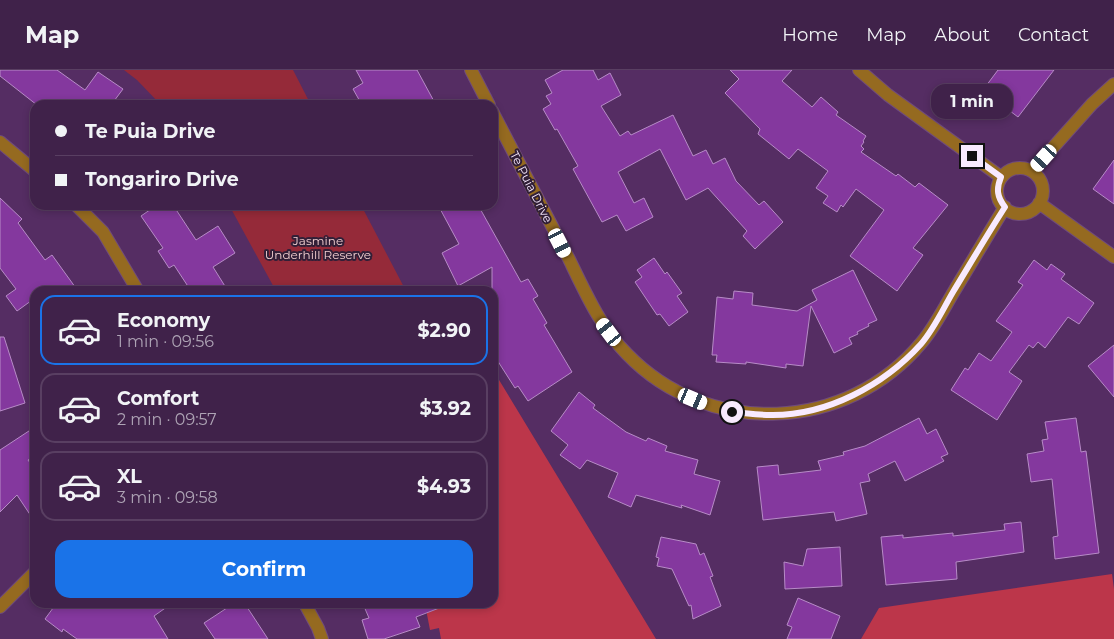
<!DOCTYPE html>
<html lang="en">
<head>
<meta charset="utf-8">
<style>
  body { margin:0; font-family:Montserrat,sans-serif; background:#4b2f54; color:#f1f3f6; height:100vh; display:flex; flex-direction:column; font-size:19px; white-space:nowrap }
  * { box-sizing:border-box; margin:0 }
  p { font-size:16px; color:#aea4b5 }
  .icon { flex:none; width:28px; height:28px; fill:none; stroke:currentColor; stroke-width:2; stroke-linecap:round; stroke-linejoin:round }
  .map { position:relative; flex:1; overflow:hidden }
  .details { position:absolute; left:30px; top:216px; width:468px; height:322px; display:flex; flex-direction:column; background:#40224a; border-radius:15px; box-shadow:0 2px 8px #0003,0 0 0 1px #593f62 }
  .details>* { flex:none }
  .guide { position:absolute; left:30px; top:30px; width:468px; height:110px; border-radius:15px; box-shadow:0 2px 8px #0003,0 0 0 1px #593f62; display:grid; align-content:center; height:110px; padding:0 25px; background:#40224a }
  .end { position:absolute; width:22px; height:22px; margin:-11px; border:6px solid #f8eafe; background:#111; box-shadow:0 0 0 2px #111 }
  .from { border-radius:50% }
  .bubble { position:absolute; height:35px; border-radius:15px; background:#40224a; box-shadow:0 2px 8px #0003,0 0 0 1px #593f62; font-size:16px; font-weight:700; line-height:35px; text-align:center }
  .car { position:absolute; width:15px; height:30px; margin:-15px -8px; border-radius:6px; box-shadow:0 0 4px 1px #0007; background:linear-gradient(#fff 24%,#345 0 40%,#fff 0 76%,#345 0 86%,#fff 0) }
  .guide b { display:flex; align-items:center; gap:18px; height:48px; font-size:19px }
  .guide b+b { border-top:1px solid #593f62 }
  .guide i { width:12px; height:12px; background:#f1f3f6 }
  ul { padding:9px 0 0; list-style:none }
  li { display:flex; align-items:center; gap:15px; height:70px; margin:0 10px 8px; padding:0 15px; border:2px solid #593f62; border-radius:15px }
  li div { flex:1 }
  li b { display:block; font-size:19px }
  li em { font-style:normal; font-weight:700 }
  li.selected { border-color:#1a73e8 }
  li>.icon { width:45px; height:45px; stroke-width:1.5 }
  .primary-button { display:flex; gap:10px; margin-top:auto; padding:10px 25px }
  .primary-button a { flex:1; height:58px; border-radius:15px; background:#1a73e8; color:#fff; font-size:20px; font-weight:700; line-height:58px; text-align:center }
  header { display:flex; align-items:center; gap:30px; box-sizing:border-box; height:70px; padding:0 25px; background:#40224a; border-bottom:1px solid #593f62 }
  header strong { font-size:24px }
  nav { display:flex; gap:28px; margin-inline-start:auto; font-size:18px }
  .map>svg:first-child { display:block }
  .green { fill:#952a39 }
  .forest { fill:#bc364a }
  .building { fill:#84389e; stroke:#b78bc7 }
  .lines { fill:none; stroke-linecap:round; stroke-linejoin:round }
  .street-casing { stroke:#6f4b7c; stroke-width:14 }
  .street { stroke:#956a20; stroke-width:12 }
  .route { stroke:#f8eafe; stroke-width:6 }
  .labels { text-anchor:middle; stroke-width:4; stroke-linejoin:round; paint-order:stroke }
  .street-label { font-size:12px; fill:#f8eafe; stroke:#311f37 }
  .park-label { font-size:12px; fill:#f2cecf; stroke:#311f37 }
</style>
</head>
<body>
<header>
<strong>Map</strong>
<nav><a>Home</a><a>Map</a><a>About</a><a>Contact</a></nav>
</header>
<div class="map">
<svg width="1114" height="569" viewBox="0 0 1114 569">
  <rect width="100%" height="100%" fill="#552d63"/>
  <path class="green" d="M 124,0 L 293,0 L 311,35 L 161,35 L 137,10 Z
    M 229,135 L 361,135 L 406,221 L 276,221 Z"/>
  <path class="forest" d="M 493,300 L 656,569 L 441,569 L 439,558 L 430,560 L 425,534 L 492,534 Z
    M 1112,504 L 1114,519 L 1114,569 L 861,569 L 879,538 Z"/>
  <path class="building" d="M 0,0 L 57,0 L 85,20 L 98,2 L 123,19 L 111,35 L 37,35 L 0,6 Z
    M 356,0 L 417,0 L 436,35 L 362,35 L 353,19 L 363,13 Z
    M 563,0 L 593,0 L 598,10 L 610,3 L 621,25 L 601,36 L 620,66 L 628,61 L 631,65 L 673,45 L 693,86 L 706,80 L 713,94 L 725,88 L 736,111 L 759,135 L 764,131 L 783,152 L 755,179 L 743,166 L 747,161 L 708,118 L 686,130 L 660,79 L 618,102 L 634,133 L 644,128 L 653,147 L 626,161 L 617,145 L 602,152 L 573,99 L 578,96 L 557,59 L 555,60 L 543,39 L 551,34 L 546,26 L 552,23 L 545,10 Z
    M 730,0 L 792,0 L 782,11 L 812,37 L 821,27 L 838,42 L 836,45 L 866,66 L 863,71 L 864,72 L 861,76 L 864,79 L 861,82 L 896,106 L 898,104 L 915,117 L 919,113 L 948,135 L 913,178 L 923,185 L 897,221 L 850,186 L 884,140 L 856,119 L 843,137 L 841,135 L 837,142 L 823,133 L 828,126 L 816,118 L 828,101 L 798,79 L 789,89 L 758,64 L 760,59 L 725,23 L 739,9 Z
    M 998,0 L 1054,0 L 1018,47 L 1002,35 L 1006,31 L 986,16 Z
    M 1114,90 L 1114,134 L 1093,119 Z
    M 0,128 L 22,149 L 18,153 L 45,190 L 52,185 L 78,221 L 35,221 L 35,228 L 17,241 L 6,226 L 16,219 L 0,198 Z
    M 157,135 L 173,135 L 196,170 L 218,156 L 235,183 L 213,197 L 228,221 L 191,221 L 174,195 L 169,198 L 158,181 L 163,178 L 141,146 Z
    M 438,135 L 478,135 L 521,212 L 528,209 L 538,226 L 533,229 L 547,253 L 544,255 L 572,302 L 528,331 L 518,316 L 515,318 L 492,282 L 492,197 L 458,216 L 442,183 L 459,174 Z
    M 654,188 L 665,204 L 667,202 L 682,223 L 677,226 L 688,242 L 669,256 L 660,244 L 657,245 L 635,212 L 642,207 L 637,200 Z
    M 1034,190 L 1047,200 L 1051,194 L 1065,204 L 1061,209 L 1094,233 L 1079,254 L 1068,247 L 1045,278 L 1038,272 L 1033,278 L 1029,275 L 1009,302 L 1022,311 L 997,350 L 951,320 L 965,298 L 968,300 L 979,283 L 991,291 L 1012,262 L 996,251 L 1023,215 L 1018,212 Z
    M 853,200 L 877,250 L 868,254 L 869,256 L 857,262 L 858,264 L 849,268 L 852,274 L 834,283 L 811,236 L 803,296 L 786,294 L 786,298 L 746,292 L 746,294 L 716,292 L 717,285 L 712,285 L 717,227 L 733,229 L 734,221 L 753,223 L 752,235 L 797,241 L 817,230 L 812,220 Z
    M 0,267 L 4,267 L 25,333 L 0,341 Z
    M 1114,275 L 1114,327 L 1088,296 Z
    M 579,322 L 595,335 L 593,338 L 626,362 L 646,371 L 648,368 L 667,376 L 665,381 L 698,390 L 694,404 L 720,411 L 710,445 L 681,435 L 682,438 L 636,425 L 631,437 L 608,427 L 618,403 L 587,390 L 580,399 L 560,385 L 568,375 L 551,361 Z
    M 919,348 L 927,364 L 936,359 L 948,384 L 941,387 L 944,391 L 905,411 L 895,391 L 868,404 L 870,411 L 860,413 L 867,444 L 836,451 L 834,442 L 763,450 L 757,397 L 778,395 L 779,405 L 821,400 L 818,391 L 844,385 L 843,382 L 865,376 Z
    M 1076,348 L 1081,382 L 1086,381 L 1099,483 L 1055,489 L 1053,467 L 1058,466 L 1052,409 L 1031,412 L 1027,384 L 1044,381 L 1042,370 L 1048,369 L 1045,352 Z
    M 35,357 L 35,386 L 28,390 L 35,400 L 35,452 L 17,425 L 0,442 L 0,380 Z
    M 1021,452 L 1024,482 L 956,492 L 957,509 L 886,515 L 881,467 L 903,465 L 903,468 L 953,463 L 953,466 L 1005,460 L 1004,454 Z
    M 661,467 L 696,474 L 700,485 L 704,483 L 713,506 L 710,507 L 721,536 L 693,549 L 691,535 L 689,536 L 672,499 L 657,496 L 659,488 L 656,487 Z
    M 840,477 L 842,516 L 785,519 L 784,492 L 803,496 L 807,479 Z
    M 798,528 L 840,546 L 831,569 L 787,569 L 792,557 L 787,555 Z
    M 56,534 L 171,534 L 154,546 L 168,569 L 77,569 L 63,559 L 62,562 L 45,549 Z
    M 233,534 L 245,534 L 268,569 L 215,569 L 204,553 Z
    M 363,534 L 447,534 L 447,535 L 416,547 L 420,557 L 384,569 L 368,569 L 362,550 L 369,548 Z"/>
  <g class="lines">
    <g class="street-casing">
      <path id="street" d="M 471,0 L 489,35
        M 859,0 L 888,25 L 1001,107
        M 492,41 C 518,90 543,140 569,189 C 585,222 601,258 627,284 C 708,368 847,363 922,272 C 934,258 943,240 953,223 C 970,195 987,166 1005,137
        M 0,72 L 35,101
        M997 121a23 23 0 1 1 46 0a23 23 0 1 1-46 0Z
        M 1032,101 L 1092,34 L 1114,14
        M 1039,133 L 1114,187
        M 76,135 L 103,162 L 138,221
        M 305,534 L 318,558 L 322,569
        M 0,537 L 35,502"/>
    </g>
    <use href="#street" class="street"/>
  </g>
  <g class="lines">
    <path class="route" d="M 732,342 C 745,343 757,345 770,345 C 827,346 884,315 921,274 C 934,259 943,239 953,222 C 970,194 987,165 1005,137 C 997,127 996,119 1001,107 L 972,86"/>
  </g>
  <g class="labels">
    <g class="street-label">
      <text transform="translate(531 117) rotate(63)" y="4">Te Puia Drive</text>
    </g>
    <g class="park-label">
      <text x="318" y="175">Jasmine<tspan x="318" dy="14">Underhill Reserve</tspan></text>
    </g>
  </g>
</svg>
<i class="end from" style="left:732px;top:342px"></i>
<i class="end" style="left:972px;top:86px"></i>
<div class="bubble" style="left:931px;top:14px;width:82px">1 min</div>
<i class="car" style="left:1044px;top:88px;rotate:222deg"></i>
<i class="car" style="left:560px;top:173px;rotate:153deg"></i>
<i class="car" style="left:609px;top:262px;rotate:323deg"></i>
<i class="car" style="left:693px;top:329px;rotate:113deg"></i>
<div class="guide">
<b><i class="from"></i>Te Puia Drive</b>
<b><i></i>Tongariro Drive</b>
</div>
<section class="details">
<ul>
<li class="selected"><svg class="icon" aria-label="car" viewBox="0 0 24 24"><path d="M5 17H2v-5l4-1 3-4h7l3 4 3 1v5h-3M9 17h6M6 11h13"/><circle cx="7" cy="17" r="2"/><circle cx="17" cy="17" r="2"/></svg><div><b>Economy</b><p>1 min · 09:56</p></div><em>$2.90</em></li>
<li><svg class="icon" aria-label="car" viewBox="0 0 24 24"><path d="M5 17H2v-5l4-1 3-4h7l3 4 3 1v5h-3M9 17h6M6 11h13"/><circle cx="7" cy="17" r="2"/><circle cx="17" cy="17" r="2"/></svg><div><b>Comfort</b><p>2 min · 09:57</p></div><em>$3.92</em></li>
<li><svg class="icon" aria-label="car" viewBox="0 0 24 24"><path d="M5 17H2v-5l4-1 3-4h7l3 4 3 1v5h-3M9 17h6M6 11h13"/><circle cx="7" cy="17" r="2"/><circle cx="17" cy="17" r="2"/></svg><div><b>XL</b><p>3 min · 09:58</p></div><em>$4.93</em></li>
</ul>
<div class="primary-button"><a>Confirm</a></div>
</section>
</div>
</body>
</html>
